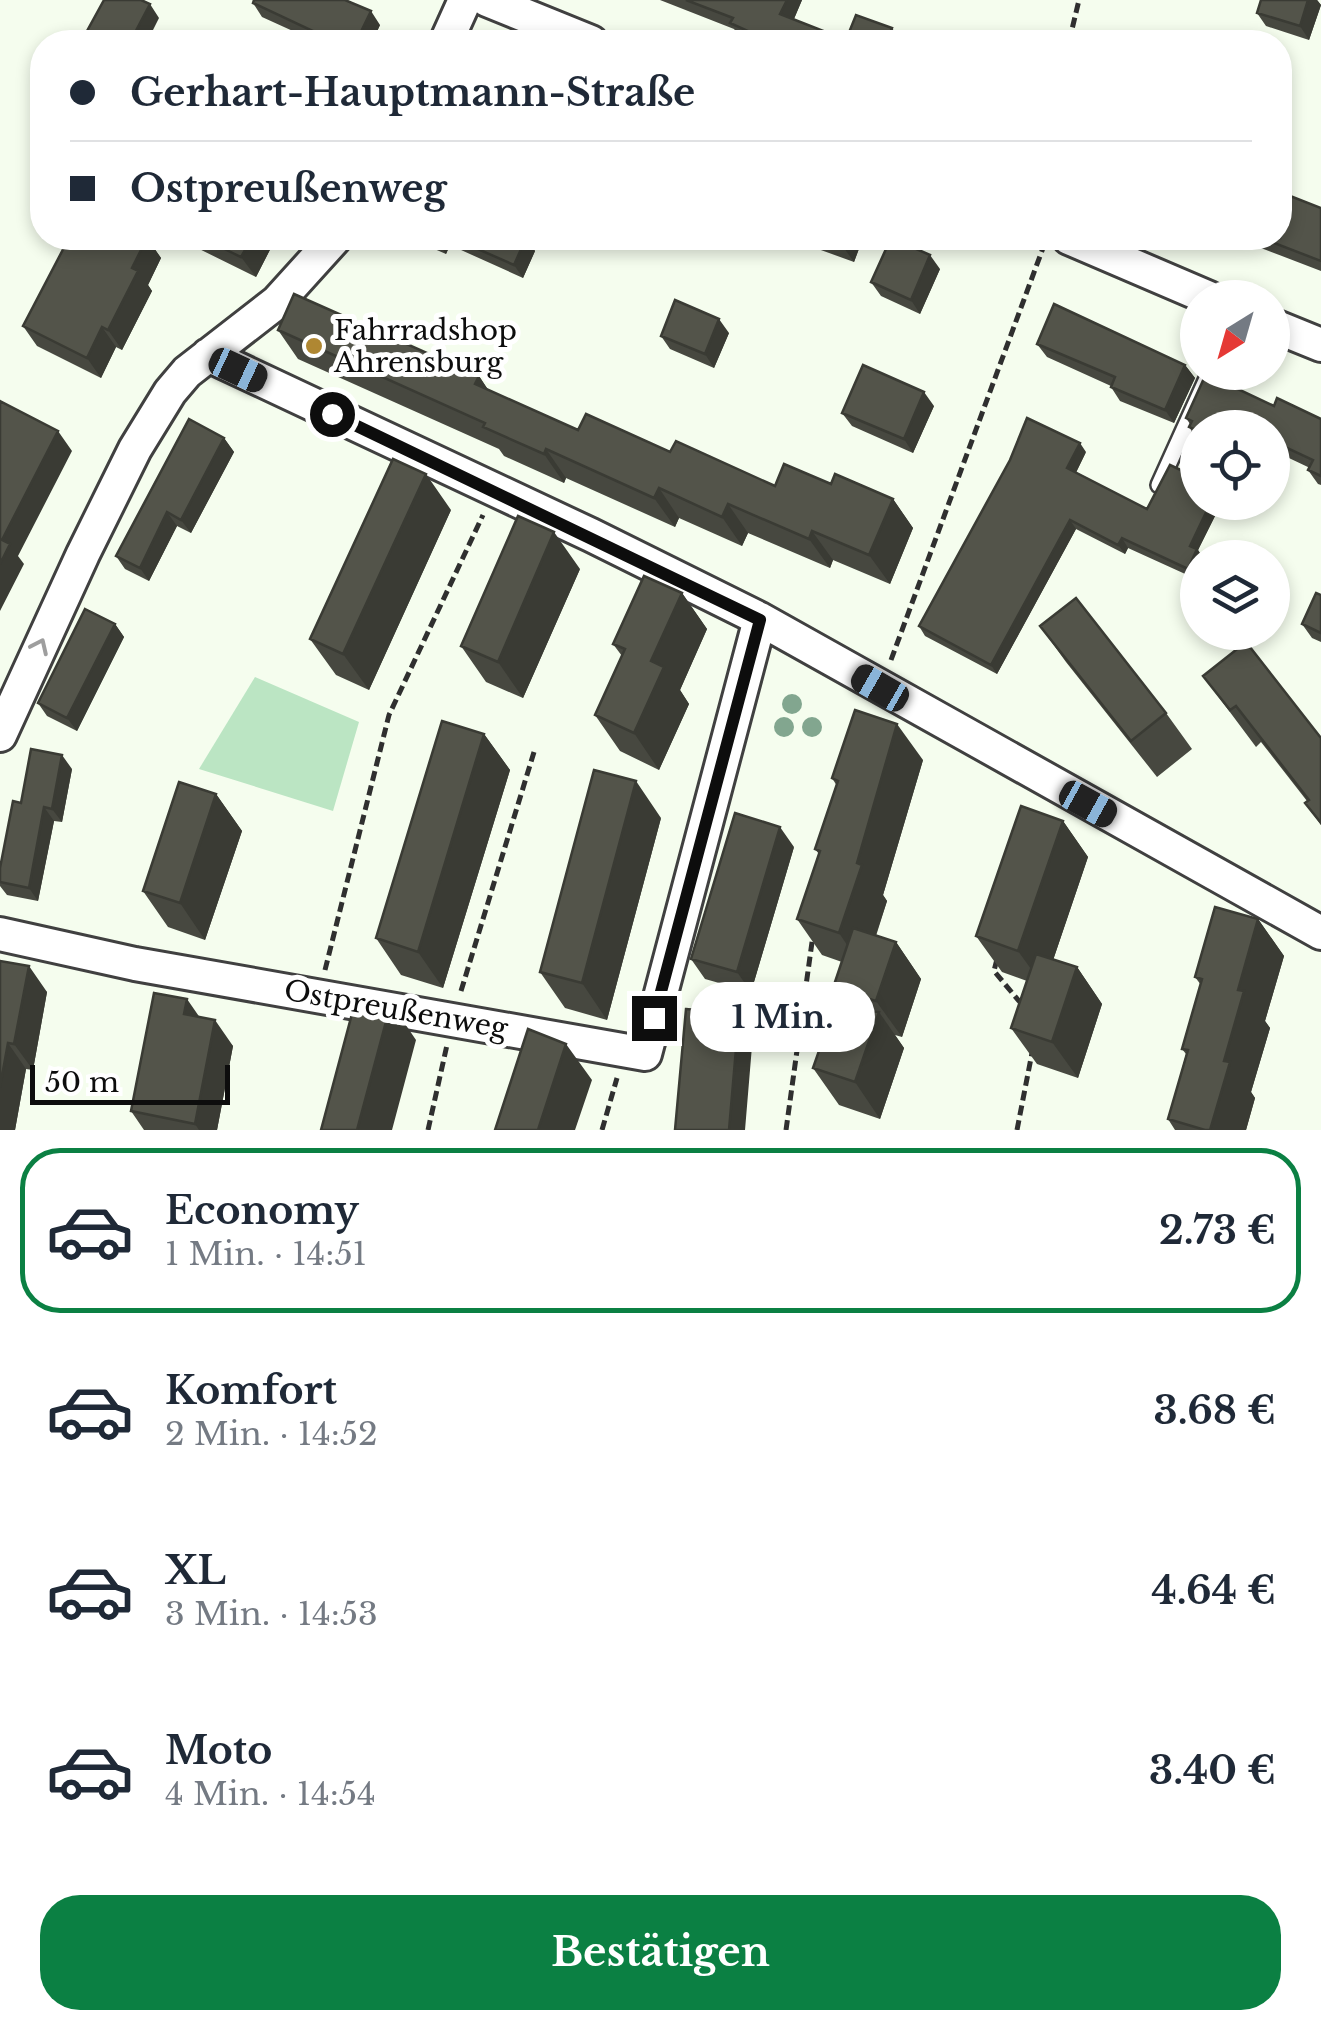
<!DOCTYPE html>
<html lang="de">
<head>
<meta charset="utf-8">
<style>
  body { margin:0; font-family:"Libre Baskerville",serif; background:#f6f6f7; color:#1f2937; height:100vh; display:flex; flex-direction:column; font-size:38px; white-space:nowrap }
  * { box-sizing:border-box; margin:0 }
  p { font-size:32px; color:#747a83 }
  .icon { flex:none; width:55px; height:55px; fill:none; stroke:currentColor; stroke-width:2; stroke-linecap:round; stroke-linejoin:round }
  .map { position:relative; height:1130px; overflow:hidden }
  .panel { display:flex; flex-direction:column; background:#fff; flex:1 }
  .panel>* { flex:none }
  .banner { position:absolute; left:30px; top:30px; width:1262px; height:220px; border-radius:40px; box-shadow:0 5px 15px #0003; display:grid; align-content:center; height:220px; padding:0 40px; background:#fff }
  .needle { width:65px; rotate:217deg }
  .controls { position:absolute; left:1180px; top:280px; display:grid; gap:20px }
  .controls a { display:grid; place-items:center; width:110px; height:110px; border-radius:50%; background:#fff; box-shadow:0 5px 15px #0003; font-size:50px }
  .scale { position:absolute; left:30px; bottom:25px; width:200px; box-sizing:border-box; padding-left:10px; border:5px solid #0d0d0d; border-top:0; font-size:28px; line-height:35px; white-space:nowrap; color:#0d0d0d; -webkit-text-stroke:8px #fff; paint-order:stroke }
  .end { position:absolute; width:45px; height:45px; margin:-22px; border:12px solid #0d0d0d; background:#fff; box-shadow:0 0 0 5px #fff }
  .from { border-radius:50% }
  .bubble { position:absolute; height:70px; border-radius:35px; background:#fff; box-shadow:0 5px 15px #0003; font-size:32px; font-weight:700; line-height:70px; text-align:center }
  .car { position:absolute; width:30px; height:60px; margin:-30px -15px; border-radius:12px; box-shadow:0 0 8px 2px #0007; background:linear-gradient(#222 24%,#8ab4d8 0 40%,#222 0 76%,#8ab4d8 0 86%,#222 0) }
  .banner b { display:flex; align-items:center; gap:35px; height:95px; font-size:38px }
  .banner b+b { border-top:2px solid #e0e1e3 }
  .banner i { width:25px; height:25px; background:#1f2937 }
  ul { padding:18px 0 0; list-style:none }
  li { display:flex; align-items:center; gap:30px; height:165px; margin:0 20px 15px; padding:0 20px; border:5px solid transparent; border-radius:40px }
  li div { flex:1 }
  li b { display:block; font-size:38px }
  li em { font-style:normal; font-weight:700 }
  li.current { border-color:#0b8043 }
  li>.icon { width:90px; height:90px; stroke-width:1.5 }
  .button { display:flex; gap:20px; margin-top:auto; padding:20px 40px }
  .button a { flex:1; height:115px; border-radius:40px; background:#0b8043; color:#fff; font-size:40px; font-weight:700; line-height:115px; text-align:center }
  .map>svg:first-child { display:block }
  .green { fill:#bbe5c3 }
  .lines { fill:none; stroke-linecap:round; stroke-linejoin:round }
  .service-casing { stroke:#404040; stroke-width:20 }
  .minor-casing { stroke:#404040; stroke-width:38 }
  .path { stroke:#2f2f2f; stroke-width:5; stroke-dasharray:10 5; stroke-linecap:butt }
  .service { stroke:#fff; stroke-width:15 }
  .minor { stroke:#fff; stroke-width:32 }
  .tree { fill:#82a68f }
  .wall { fill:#474840 }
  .shaded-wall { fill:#3a3b34 }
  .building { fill:#53544a; stroke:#3a3b34; stroke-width:2.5 }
  .oneway { stroke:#9e9e9e }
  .route { stroke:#0d0d0d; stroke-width:12 }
  .poi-dot { fill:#af8732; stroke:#fff; stroke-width:4 }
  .labels { text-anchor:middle; stroke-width:10; stroke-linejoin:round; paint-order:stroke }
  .poi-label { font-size:28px; fill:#0d0d0d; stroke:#fff; text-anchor:start }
  .street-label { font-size:28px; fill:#0d0d0d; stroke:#fff }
</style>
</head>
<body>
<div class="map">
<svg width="1321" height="1130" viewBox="0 0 1321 1130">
  <rect width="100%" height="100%" fill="#f5fdee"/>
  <path class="green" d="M 255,677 L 359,722 L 333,811 L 199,769 Z"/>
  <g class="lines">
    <g class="service-casing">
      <path id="service" d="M 1159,485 L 1210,372"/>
    </g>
    <g class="minor-casing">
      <path id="minor" d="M 487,0 L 591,42
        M 446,42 L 465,0
        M 1069,238 L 1209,298
        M 1272,325 L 1321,345
        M 208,355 L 591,535 L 760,619 L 1321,933
        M 0,735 L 83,554 L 135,449 L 170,392 L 187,372 L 277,302 L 335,238
        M 0,934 L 135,964 L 645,1054 L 760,619"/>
    </g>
    <path class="path" d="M 1069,42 L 1079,0
      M 891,660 L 1043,248
      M 997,959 L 994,971 L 1024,1007
      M 325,970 L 389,715 L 483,515
      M 461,991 L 534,752
      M 428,1130 L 447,1045
      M 602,1130 L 617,1078
      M 786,1130 L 813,935
      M 1017,1130 L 1032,1053"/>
    <use href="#service" class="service"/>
    <use href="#minor" class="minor"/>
  </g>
  <g class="tree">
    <circle cx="792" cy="704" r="10"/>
    <circle cx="784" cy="727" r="10"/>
    <circle cx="812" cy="727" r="10"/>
  </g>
  <path class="wall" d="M 660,0 L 802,0 L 794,19 L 846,40 L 904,42 L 752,42 L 740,37 L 734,29 Z
    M 1261,0 L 1317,0 L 1321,5 L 1309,40 L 1266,26 L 1257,13 Z
    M 253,3 L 380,25 L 372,42 L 317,42 L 262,17 Z
    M 1321,208 L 1321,271 L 1235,238 L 1280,238 Z
    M 147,238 L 161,258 L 148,285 L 152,291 L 122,350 L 116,347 L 101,378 L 37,346 L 23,326 Z
    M 177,238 L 276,238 L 256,277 Z
    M 409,238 L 524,238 L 535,251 L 523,278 L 450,245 L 446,254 Z
    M 802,238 L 863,238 L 854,262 L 807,245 Z
    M 940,269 L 920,314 L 881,296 L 871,282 Z
    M 278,330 L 479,376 L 488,390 L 578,430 L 670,452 L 775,486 L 831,484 L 893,499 L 913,528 L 890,584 L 833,560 L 830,568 L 748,533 L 742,546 L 679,518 L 675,527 L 566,478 L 564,483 L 504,456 L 499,449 L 298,359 Z
    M 729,333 L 714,368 L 670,349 L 661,336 Z
    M 1037,344 L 1185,365 L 1195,378 L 1174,423 L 1120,401 L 1111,387 L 1111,386 L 1047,357 Z
    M 934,406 L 913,453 L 852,426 L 842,413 Z
    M 1274,406 L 1321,419 L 1321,485 L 1318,484 L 1308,470 L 1310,468 L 1272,450 L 1272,428 L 1198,428 L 1198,440 L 1189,427 L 1190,424 L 1186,418 Z
    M 224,438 L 234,452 L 191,533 L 177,526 L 149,581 L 125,569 L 116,556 Z
    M 1086,452 L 1076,472 L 1147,509 L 1198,502 L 1222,502 L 1198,550 L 1203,558 L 1198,558 L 1198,572 L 1194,578 L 1128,548 L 1125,554 L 1076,529 L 997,674 L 925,636 L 919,626 Z
    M 451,510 L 369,690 L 336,675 L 310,639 Z
    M 580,569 L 523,698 L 486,682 L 461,646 Z
    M 682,593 L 707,629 L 680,690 L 689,704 L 659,770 L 620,751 L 595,715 L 622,656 L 613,644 Z
    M 1321,595 L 1321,642 L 1312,638 L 1302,624 Z
    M 115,624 L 124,637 L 77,731 L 47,716 L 38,703 Z
    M 1040,626 L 1166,713 L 1192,749 L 1157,777 L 1066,662 Z
    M 1203,676 L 1321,738 L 1321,825 L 1305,803 L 1307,801 L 1261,742 L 1256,747 Z
    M 484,734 L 510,770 L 443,988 L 401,975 L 376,938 Z
    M 923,760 L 883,895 L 887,901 L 876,936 L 896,942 L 921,979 L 902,1037 L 895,1035 L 904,1048 L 880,1119 L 839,1105 L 813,1068 L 848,1009 L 833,988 L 842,962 L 822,955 L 797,919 L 819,854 L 815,849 L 837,786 L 832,778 Z
    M 72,769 L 62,822 L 54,821 L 38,901 L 7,895 L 0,886 L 0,868 L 21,803 Z
    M 216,794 L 242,831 L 205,940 L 168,927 L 143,891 Z
    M 661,818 L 607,1020 L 565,1008 L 540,972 Z
    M 1063,821 L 1088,857 L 1053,960 L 1077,967 L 1102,1004 L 1078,1078 L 1037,1064 L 1011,1028 L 1027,981 L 1002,972 L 976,936 Z
    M 794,847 L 751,992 L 705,979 L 691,959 Z
    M 1258,919 L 1284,956 L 1265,1021 L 1270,1028 L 1251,1092 L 1255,1098 L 1246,1130 L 1175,1130 L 1168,1119 L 1186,1054 L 1182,1049 L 1201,985 L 1195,977 Z
    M 0,961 L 47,992 L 33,1070 L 26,1069 L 15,1130 L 0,1130 Z
    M 199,1016 L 233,1046 L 217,1130 L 144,1130 L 131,1111 Z"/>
  <path class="shaded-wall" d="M 787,0 L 802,0 L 790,28 L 780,14 Z
    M 1308,0 L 1317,0 L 1321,5 L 1309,40 L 1300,26 Z
    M 150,4 L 159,18 L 147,42 L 130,42 Z
    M 371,11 L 380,25 L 372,42 L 356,42 Z
    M 892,28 L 902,42 L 888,37 Z
    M 147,238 L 161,258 L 148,285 L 152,291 L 122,350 L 108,330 L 132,268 Z
    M 252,238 L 276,238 L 256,277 L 241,257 Z
    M 439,238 L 445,238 L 450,245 L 446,254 L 437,241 Z
    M 526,238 L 535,251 L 523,278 L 514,265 Z
    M 848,238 L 863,238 L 854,262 L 844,248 Z
    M 930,255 L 940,269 L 920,314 L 911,300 Z
    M 719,319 L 729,333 L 714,368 L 705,354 Z
    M 102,327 L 116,347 L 101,378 L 87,358 Z
    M 1185,365 L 1195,378 L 1174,423 L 1165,410 Z
    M 479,376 L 499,406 L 475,384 Z
    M 924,392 L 934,406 L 913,453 L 904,439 Z
    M 58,431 L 72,451 L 18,556 L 24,564 L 0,611 L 0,564 L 2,540 Z
    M 224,438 L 234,452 L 191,533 L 181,520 Z
    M 1080,443 L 1086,452 L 1074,477 L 1067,468 Z
    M 546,449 L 566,478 L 564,483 L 544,454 Z
    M 426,474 L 451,510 L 369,690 L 343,654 Z
    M 659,488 L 679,518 L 675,527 L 654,498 Z
    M 893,499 L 913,528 L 890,584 L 869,555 Z
    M 1211,502 L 1222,502 L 1198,550 L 1203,558 L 1198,558 L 1198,572 L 1194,578 L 1188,569 L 1190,546 Z
    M 728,504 L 748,533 L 742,546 L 722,517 Z
    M 167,512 L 177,526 L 149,581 L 140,568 Z
    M 1070,520 L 1076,529 L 997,674 L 991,665 Z
    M 812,531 L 833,560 L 830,568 L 809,539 Z
    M 554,532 L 580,569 L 523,698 L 498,662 Z
    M 1122,538 L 1128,548 L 1125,554 L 1118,545 Z
    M 682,593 L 707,629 L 680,690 L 689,704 L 659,770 L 634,733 L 651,661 Z
    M 115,624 L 124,637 L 77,731 L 67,718 Z
    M 897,724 L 923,760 L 883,895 L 887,901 L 864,970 L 839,933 L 857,863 Z
    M 484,734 L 510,770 L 443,988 L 418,952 Z
    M 62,755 L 72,769 L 62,822 L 52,809 Z
    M 636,781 L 661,818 L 607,1020 L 582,983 Z
    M 216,794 L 242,831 L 205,940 L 180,903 Z
    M 44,807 L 54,821 L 38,901 L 29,888 Z
    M 1063,821 L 1088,857 L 1044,987 L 1018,951 Z
    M 780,827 L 794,847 L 751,992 L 737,972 Z
    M 1258,919 L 1284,956 L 1265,1021 L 1270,1028 L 1251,1092 L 1255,1098 L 1246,1130 L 1210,1130 L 1238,990 Z
    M 896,942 L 921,979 L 902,1037 L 876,1001 Z
    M 29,966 L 47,992 L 33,1070 L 14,1044 Z
    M 1077,967 L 1102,1004 L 1078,1078 L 1052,1042 Z
    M 187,999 L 205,1025 L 184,1014 Z
    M 391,1003 L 416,1040 L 392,1130 L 357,1130 Z
    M 879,1012 L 904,1048 L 880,1119 L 855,1082 Z
    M 739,1014 L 753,1034 L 745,1130 L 729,1130 Z
    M 215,1020 L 233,1046 L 217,1130 L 199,1130 L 195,1124 Z
    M 8,1043 L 26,1069 L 15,1130 L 0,1130 L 0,1087 Z
    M 566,1044 L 592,1080 L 575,1130 L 538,1130 Z"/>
  <path class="building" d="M 104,0 L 141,0 L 150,4 L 130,42 L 81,42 Z
    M 254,0 L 345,0 L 371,11 L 356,42 L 336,42 L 253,3 Z
    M 686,0 L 787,0 L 780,14 L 846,40 L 856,15 L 892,28 L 888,37 L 903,42 L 772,42 L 730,23 L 733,18 Z
    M 1261,0 L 1308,0 L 1300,26 L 1257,13 Z
    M 1280,192 L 1321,208 L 1321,261 L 1261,238 L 1280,238 Z
    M 69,238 L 147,238 L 132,268 L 138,271 L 108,330 L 102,327 L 87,358 L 23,326 Z
    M 202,238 L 252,238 L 241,257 Z
    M 453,238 L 526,238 L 514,265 Z
    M 814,238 L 848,238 L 844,248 Z
    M 891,238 L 930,255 L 911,300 L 871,282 Z
    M 294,294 L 479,376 L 475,384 L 578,430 L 586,414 L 670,452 L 676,441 L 775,486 L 784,464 L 831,484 L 835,474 L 893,499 L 869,555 L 812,531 L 809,539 L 728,504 L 722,517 L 659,488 L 654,498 L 546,449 L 544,454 L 483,427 L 485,423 L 278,330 Z
    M 675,300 L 719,319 L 705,354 L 661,336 Z
    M 1054,304 L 1185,365 L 1165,410 L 1111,387 L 1115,377 L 1037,344 Z
    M 863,365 L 924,392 L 904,439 L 842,413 Z
    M 1206,374 L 1274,406 L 1277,398 L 1321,419 L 1321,476 L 1308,470 L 1313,460 L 1272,441 L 1272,428 L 1244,428 L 1240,426 L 1239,428 L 1198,428 L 1198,431 L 1189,427 L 1192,421 L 1186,418 Z
    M 0,401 L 58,431 L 2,540 L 10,544 L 0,564 Z
    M 1027,418 L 1080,443 L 1067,468 L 1147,509 L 1170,465 L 1198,478 L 1198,502 L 1211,502 L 1190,546 L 1197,549 L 1188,569 L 1122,538 L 1118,545 L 1070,520 L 991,665 L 919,626 L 1010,460 Z
    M 189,419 L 224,438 L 181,520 L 167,512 L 140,568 L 116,556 Z
    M 393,459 L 426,474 L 343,654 L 310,639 Z
    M 518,516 L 554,532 L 498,662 L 461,646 Z
    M 644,576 L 682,593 L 651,661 L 664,667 L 634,733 L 595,715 L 625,649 L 613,644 Z
    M 1316,593 L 1321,595 L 1321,633 L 1302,624 Z
    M 1076,598 L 1166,713 L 1131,741 L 1040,626 Z
    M 85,609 L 115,624 L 67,718 L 38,703 Z
    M 1246,642 L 1321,738 L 1321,823 L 1305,803 L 1309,800 L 1236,706 L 1230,710 L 1203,676 Z
    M 855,710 L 897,724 L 857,863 L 862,865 L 839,933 L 797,919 L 820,851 L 815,849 L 838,781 L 832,778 Z
    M 442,721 L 484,734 L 418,952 L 376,938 Z
    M 31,749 L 62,755 L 52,809 L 44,807 L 29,888 L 0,882 L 0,868 L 13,801 L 21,803 Z
    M 594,770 L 636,781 L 582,983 L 540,972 Z
    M 179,782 L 216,794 L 180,903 L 143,891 Z
    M 1021,806 L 1063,821 L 1018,951 L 976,936 Z
    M 735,813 L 780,827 L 737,972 L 691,959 Z
    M 1215,907 L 1258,919 L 1238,990 L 1244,991 L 1224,1061 L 1230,1062 L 1210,1130 L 1205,1130 L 1168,1119 L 1188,1050 L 1182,1049 L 1202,979 L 1195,977 Z
    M 853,928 L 896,942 L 876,1001 L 833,988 Z
    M 1036,954 L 1077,967 L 1052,1042 L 1011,1028 Z
    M 0,961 L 29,966 L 14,1044 L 8,1043 L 0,1087 Z
    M 154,993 L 187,999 L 184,1014 L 215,1020 L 195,1124 L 131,1111 Z
    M 357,995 L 391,1003 L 357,1130 L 321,1130 Z
    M 834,1008 L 879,1012 L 855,1082 L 813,1068 Z
    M 686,1009 L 739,1014 L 729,1130 L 675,1130 Z
    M 528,1029 L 566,1044 L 538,1130 L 495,1130 Z"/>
  <defs><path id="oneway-chevron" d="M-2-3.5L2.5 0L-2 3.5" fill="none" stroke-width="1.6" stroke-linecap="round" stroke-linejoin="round" transform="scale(2.5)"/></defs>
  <use class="oneway" href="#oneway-chevron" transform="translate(40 646) rotate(-65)"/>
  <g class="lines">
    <path class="route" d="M 332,414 L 760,620 L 654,1018"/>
  </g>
  <circle class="poi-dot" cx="314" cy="346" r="10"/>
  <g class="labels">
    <g class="poi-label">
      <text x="334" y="340">Fahrradshop<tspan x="334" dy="32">Ahrensburg</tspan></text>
    </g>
    <g class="street-label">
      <text transform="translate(396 1009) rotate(10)" y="10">Ostpreußenweg</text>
    </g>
  </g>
</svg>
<div class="controls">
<a><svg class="needle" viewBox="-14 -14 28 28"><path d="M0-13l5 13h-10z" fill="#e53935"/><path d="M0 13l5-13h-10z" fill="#747a83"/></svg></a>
<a><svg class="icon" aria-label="locate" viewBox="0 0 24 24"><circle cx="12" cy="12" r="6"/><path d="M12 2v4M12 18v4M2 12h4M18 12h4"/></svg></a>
<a><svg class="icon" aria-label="layers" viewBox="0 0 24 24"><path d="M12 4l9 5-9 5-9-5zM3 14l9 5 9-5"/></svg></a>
</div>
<div class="scale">50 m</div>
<i class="end from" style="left:332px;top:414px"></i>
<i class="end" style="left:654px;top:1018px"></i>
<div class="bubble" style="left:690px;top:982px;width:185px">1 Min.</div>
<i class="car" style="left:238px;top:370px;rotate:115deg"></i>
<i class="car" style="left:880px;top:688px;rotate:300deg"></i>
<i class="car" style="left:1088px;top:804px;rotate:119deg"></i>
<div class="banner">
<b><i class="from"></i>Gerhart-Hauptmann-Straße</b>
<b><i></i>Ostpreußenweg</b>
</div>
</div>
<section class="panel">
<ul>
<li class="current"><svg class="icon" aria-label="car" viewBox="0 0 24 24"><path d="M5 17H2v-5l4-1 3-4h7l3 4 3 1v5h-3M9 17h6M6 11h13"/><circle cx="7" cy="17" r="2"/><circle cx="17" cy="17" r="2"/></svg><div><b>Economy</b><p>1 Min. · 14:51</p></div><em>2.73 €</em></li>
<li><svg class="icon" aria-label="car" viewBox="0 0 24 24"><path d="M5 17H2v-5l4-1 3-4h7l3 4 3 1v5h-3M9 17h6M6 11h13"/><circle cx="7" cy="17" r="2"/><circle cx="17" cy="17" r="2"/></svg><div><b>Komfort</b><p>2 Min. · 14:52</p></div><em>3.68 €</em></li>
<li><svg class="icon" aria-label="car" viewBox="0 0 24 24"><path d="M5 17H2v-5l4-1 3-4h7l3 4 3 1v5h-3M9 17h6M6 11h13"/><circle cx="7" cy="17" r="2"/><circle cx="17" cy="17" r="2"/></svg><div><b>XL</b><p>3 Min. · 14:53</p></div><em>4.64 €</em></li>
<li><svg class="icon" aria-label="car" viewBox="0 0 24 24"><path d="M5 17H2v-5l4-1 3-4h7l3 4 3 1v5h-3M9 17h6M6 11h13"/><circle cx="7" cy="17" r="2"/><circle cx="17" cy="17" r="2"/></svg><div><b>Moto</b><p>4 Min. · 14:54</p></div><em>3.40 €</em></li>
</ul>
<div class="button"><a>Bestätigen</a></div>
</section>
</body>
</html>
